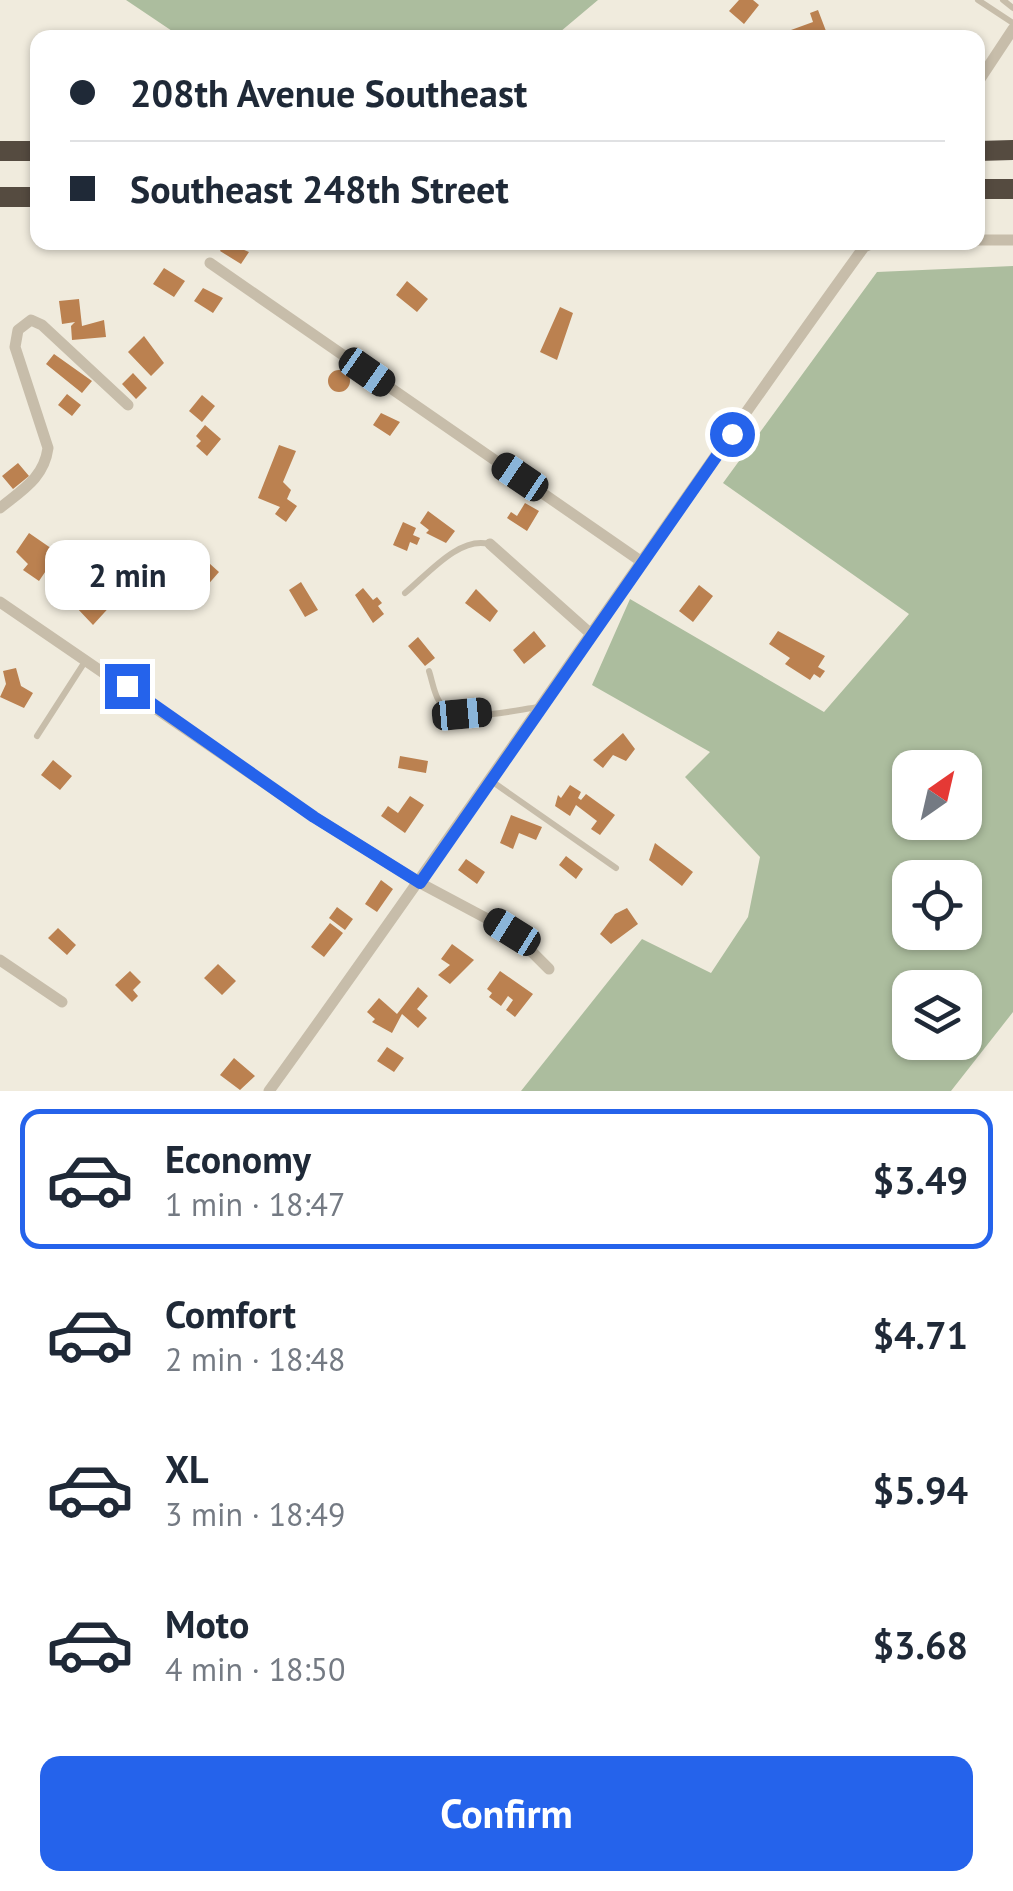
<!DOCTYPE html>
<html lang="en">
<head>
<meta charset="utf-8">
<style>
  body { margin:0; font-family:"PT Sans",sans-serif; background:#f6f6f7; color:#1f2937; height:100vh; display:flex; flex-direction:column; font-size:38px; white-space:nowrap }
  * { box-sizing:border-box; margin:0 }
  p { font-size:32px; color:#747a83 }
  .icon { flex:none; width:55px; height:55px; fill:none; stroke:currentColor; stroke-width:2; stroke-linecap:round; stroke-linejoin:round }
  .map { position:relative; height:1091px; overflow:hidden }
  .details { display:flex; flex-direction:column; background:#fff; flex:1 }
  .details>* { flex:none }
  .hud { position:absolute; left:30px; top:30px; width:955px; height:220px; border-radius:20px; box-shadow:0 2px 8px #0004; display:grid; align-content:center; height:220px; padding:0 40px; background:#fff }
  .needle { width:65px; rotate:34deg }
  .fabs { position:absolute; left:892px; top:750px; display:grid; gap:20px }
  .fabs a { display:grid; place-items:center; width:90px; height:90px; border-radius:20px; background:#fff; box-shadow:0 2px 8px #0004; font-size:50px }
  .end { position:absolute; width:45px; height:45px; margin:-22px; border:12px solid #2563eb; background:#fff; box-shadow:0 0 0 5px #fff }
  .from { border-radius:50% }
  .bubble { position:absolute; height:70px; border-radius:20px; background:#fff; box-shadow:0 2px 8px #0004; font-size:32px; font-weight:600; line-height:70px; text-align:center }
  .car { position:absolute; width:30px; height:60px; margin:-30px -15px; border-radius:12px; box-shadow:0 0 8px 2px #0007; background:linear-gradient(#222 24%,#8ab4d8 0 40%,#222 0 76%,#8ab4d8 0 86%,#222 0) }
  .hud b { display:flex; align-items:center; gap:35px; height:95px; font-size:38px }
  .hud b+b { border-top:2px solid #e0e1e3 }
  .hud i { width:25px; height:25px; background:#1f2937 }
  ul { padding:18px 0 0; list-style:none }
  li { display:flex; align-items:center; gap:30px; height:140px; margin:0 20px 15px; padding:0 20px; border:5px solid transparent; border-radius:20px }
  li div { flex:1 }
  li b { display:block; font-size:38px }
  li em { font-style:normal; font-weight:600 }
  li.on { border-color:#2563eb }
  li>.icon { width:90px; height:90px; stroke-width:1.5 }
  .action { display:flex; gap:20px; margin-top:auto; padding:20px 40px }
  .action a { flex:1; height:115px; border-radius:20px; background:#2563eb; color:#fff; font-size:40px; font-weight:600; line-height:115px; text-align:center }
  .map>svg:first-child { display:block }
  .green { fill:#acbd9e; fill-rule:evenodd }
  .building { fill:#bb8150 }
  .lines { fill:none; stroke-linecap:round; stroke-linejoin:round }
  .lane { stroke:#c7bdaa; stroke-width:6 }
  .street { stroke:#c7bdaa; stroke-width:11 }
  .highway { stroke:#554b40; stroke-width:20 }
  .route { stroke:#2563eb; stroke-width:12 }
</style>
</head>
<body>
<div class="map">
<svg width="1013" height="1091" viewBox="0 0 1013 1091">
  <rect width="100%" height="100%" fill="#f0ebdd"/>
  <path class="green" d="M 126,0 L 598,0 L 554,37 L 181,37 Z
    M 1013,266 L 1013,1012 L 951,1091 L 521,1091 L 642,939 L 711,973 L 748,917 L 760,857 L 685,777 L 710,752 L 592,685 L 630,599 L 824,712 L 909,614 L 723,483 L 877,272 ZM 910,768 L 965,768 L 965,822 L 910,822 ZM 910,878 L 965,878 L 965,932 L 910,932 ZM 910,988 L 965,988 L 965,1042 L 910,1042 Z"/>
  <path class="building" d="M 739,0 L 753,0 L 759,5 L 744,24 L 729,11 Z
    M 818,10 L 826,31 L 794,38 L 791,30 L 813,22 L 810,13 Z
    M 225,242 L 249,252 L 241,264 L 220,251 Z
    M 164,268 L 185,281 L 174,297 L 153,284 Z
    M 407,281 L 428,299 L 417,312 L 396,295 Z
    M 203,288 L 223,298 L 213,313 L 194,301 Z
    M 79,299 L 82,326 L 104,320 L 106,337 L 72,340 L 71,326 L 75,322 L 62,324 L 59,301 Z
    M 560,307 L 573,313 L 557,360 L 540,352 Z
    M 144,336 L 164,363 L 151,376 L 128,352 Z
    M 54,354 L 92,381 L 82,393 L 46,364 Z
    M328 381a11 11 0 1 1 22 0a11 11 0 1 1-22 0Z
    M 133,373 L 147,388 L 136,399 L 122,384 Z
    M 67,394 L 81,405 L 72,416 L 58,405 Z
    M 202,395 L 215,406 L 202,422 L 189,411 Z
    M 381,413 L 400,422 L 390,436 L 373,425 Z
    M 205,425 L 221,439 L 207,456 L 196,446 L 201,441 L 196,436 Z
    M 279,445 L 296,451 L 283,482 L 291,490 L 287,499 L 297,506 L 286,522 L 275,514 L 280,507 L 258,498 Z
    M 18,463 L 29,476 L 13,489 L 2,476 Z
    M 525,503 L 539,511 L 527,531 L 507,518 L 511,512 L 517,516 Z
    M 428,511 L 455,531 L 446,543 L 426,533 L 429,530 L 420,523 Z
    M 403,522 L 416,528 L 413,535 L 420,538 L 417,545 L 410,542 L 407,551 L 393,545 Z
    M 29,533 L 58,553 L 39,581 L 23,570 L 28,564 L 16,552 Z
    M 190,546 L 219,572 L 205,588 L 185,571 L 189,566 L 180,557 Z
    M 301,582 L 318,610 L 305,617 L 289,590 Z
    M 699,585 L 713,596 L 693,622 L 679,611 Z
    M 363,588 L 373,600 L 377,597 L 382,603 L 378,606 L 384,614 L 373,623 L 355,595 Z
    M 476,589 L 498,611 L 490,622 L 465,603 Z
    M 105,592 L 114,602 L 93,625 L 76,607 L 86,597 L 92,604 Z
    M 534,631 L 546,646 L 524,664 L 513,650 Z
    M 778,631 L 825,656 L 818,667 L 825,671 L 820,678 L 814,674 L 810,680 L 785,664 L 790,658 L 769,644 Z
    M 418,637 L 435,658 L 425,666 L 408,646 Z
    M 16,668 L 21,686 L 33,693 L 24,708 L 0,697 L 6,684 L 3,671 Z
    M 623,733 L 635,749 L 626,761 L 613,755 L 603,768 L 593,760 Z
    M 400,756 L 428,761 L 426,773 L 398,768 Z
    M 53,760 L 72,776 L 60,790 L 41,775 Z
    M 570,785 L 581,792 L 578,798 L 581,800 L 586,794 L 615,815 L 600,835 L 591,829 L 597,821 L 576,805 L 570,816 L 555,806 L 558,795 L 561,798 Z
    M 410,796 L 424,805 L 405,833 L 381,816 L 388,806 L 398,813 Z
    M 511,815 L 542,827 L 536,840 L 519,833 L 513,849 L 500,843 Z
    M 655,843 L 693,872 L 682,886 L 649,860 Z
    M 566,856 L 583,869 L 576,879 L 559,865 Z
    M 466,859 L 485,872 L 477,884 L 458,870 Z
    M 381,880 L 393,889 L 377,912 L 365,904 Z
    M 337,907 L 353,919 L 345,930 L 329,918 Z
    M 627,908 L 638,924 L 611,944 L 600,934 L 615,914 Z
    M 330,923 L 343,933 L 324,957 L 311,947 Z
    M 58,928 L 76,945 L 67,955 L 48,938 Z
    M 452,944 L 474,960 L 450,984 L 438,975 L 450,965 L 441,959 Z
    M 218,964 L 236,981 L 222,995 L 204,978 Z
    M 130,971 L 141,982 L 133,990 L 138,996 L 132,1002 L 115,985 Z
    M 500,971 L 533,994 L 515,1017 L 506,1010 L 513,1000 L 508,996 L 501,1006 L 489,997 L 492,993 L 487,989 Z
    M 418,987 L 428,996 L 417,1009 L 427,1018 L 418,1028 L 402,1014 L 392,1033 L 372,1022 L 375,1019 L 367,1012 L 379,998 L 397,1014 Z
    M 387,1047 L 404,1058 L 394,1072 L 377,1061 Z
    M 234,1058 L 255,1076 L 240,1090 L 220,1075 Z"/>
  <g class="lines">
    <path class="lane" d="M 978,0 L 1013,23
      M 1003,0 L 1013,8
      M 405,593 C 427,575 459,536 489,544
      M 429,671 C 432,680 434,693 439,701 C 455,726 514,710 539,707
      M 37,736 L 86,660
      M 490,780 L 616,868"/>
    <path class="street" d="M 978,82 L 1013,29
      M 978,240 L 1013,240
      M 210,263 L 642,562
      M 0,508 C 22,490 44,478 48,448 L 15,347 L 18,330 L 31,320 L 42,325 L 128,405
      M 490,544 L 591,634
      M 0,602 L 314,817 L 420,883 L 512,932 L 549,969
      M 0,960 L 62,1002
      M 269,1091 C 471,812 662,526 864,247 L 876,242"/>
    <path class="highway" d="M 0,151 L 38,151
      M 978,151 L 1013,150
      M 978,189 L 1013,189
      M 0,197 L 38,197"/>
  </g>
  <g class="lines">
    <path class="route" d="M 127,686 L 314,817 L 420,883 L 732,434"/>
  </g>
</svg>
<div class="fabs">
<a><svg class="needle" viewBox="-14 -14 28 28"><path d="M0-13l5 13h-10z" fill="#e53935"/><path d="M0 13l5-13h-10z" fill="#747a83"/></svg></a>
<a><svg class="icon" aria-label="locate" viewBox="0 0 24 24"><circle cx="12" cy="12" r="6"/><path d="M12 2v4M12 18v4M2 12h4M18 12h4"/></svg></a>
<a><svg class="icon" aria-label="layers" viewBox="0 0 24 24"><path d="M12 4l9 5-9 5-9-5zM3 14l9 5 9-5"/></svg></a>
</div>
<i class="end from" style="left:732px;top:434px"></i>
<i class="end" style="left:127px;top:686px"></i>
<div class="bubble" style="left:45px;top:540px;width:165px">2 min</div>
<i class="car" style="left:367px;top:372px;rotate:125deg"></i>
<i class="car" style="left:520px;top:477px;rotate:304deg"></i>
<i class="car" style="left:462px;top:714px;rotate:85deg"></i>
<i class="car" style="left:512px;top:932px;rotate:302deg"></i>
<div class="hud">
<b><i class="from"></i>208th Avenue Southeast</b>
<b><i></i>Southeast 248th Street</b>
</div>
</div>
<section class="details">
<ul>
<li class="on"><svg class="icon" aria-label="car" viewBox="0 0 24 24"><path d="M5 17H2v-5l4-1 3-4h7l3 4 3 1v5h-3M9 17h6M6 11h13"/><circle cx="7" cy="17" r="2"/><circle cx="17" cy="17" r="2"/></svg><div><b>Economy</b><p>1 min · 18:47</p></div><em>$3.49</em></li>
<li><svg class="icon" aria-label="car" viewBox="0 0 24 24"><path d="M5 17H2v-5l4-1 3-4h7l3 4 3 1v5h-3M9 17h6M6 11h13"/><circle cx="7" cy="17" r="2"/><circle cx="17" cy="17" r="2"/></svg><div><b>Comfort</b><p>2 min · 18:48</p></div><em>$4.71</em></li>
<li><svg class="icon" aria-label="car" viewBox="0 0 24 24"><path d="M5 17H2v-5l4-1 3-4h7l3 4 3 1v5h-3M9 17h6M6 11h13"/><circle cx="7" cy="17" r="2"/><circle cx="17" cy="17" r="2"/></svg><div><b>XL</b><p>3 min · 18:49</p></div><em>$5.94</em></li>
<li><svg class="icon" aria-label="car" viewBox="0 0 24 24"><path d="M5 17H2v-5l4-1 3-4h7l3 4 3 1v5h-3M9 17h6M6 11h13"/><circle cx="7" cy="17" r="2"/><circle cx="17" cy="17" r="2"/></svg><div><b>Moto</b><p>4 min · 18:50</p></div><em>$3.68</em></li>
</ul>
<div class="action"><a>Confirm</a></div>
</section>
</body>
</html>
